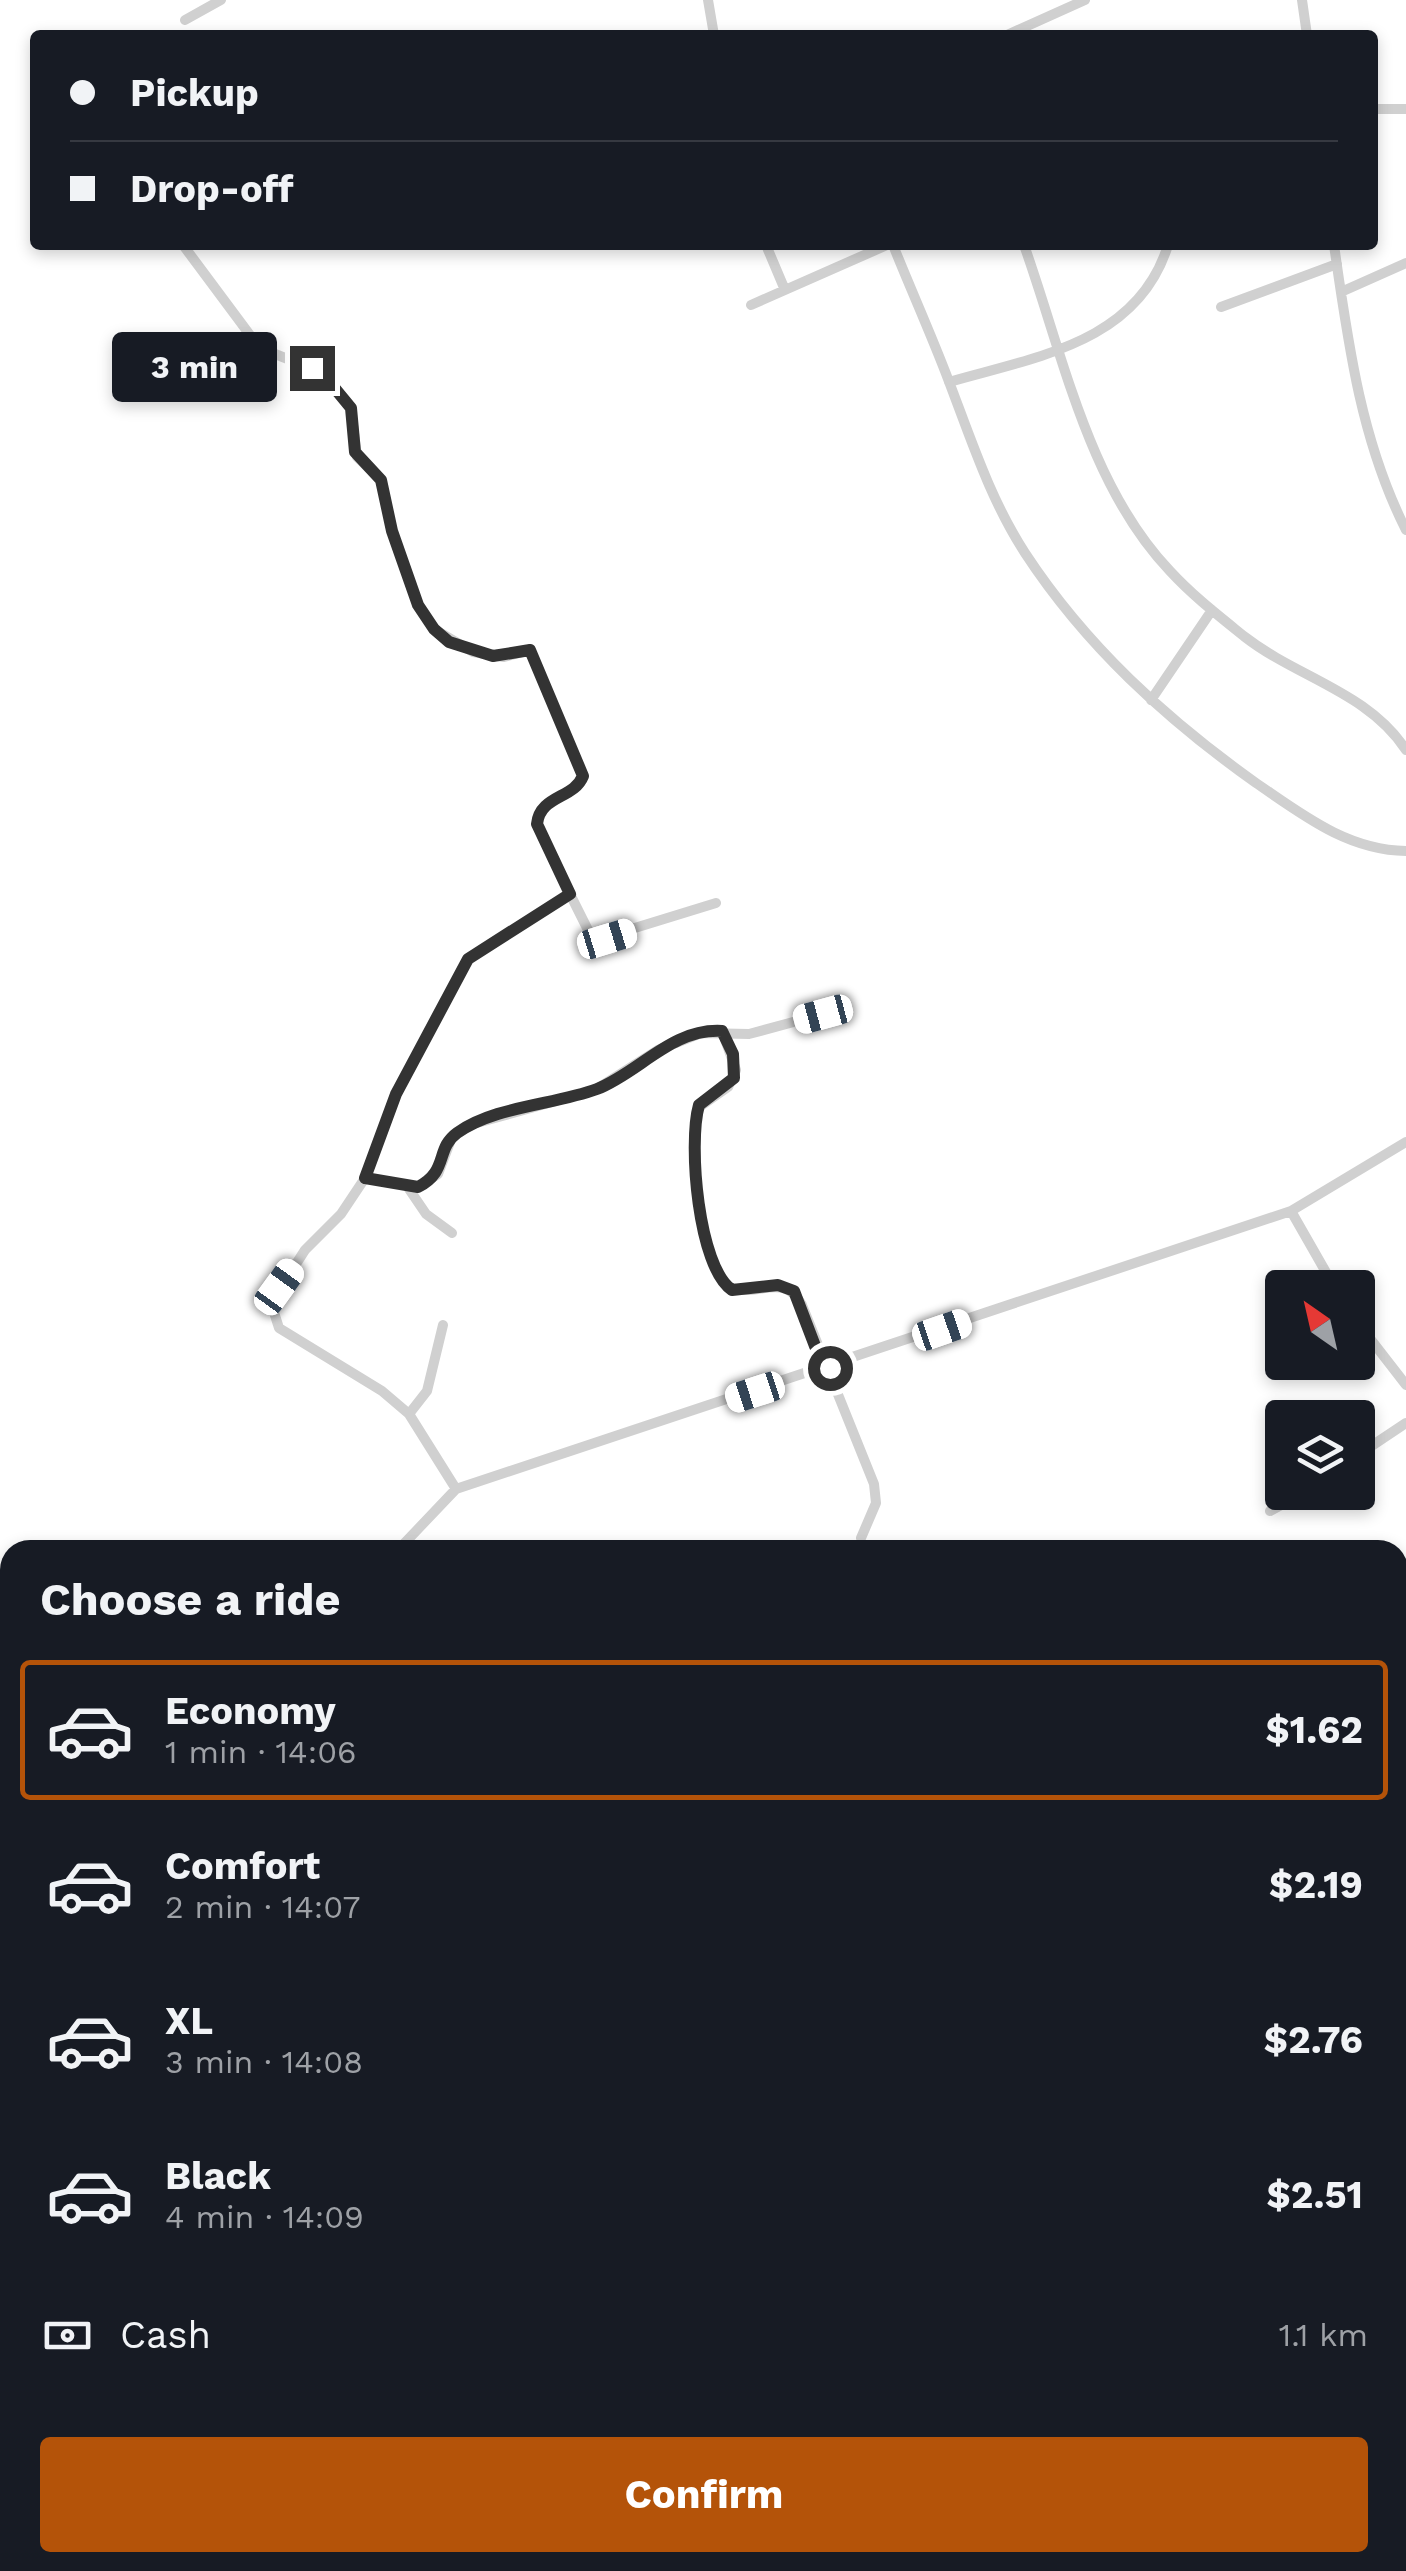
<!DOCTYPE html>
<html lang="en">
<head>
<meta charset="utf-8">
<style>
  body { margin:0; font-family:"Work Sans",sans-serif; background:#20242c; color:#f1f3f6; height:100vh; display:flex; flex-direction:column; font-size:38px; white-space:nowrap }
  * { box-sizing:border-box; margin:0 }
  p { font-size:32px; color:#9ea1a6 }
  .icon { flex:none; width:55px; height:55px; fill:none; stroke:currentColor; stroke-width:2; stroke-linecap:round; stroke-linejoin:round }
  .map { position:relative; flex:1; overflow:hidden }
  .details { position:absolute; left:0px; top:1540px; width:1408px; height:1032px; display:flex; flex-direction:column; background:#171b24; border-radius:30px 30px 0 0; box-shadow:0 5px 15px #0003 }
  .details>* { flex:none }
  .banner { position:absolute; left:30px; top:30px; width:1348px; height:220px; border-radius:10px; box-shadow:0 5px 15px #0003; display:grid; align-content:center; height:220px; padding:0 40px; background:#171b24 }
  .needle { width:65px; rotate:326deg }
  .buttons { position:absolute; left:1265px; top:1270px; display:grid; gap:20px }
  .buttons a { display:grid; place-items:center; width:110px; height:110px; border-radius:10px; background:#171b24; box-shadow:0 5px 15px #0003; font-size:50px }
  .end { position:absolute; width:45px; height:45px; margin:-22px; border:12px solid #333; background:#fff; box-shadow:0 0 0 5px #fff }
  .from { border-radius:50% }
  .bubble { position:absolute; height:70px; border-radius:10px; background:#171b24; box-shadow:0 5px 15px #0003; font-size:32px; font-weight:700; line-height:70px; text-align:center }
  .car { position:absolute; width:30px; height:60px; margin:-30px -15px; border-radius:12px; box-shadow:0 0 8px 2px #0007; background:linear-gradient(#fff 24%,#345 0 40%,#fff 0 76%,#345 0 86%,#fff 0) }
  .banner b { display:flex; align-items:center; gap:35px; height:95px; font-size:38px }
  .banner b+b { border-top:2px solid #363941 }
  .banner i { width:25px; height:25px; background:#f1f3f6 }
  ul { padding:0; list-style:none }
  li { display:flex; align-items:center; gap:30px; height:140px; margin:0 20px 15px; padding:0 20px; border:5px solid transparent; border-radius:10px }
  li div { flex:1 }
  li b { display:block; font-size:38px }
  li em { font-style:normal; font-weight:700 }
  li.active { border-color:#b45309 }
  li>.icon { width:90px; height:90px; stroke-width:1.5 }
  h2 { padding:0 40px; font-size:45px; line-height:120px }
  .pay { display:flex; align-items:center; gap:25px; height:110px; padding:0 40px; font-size:38px }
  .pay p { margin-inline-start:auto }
  .button { display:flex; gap:20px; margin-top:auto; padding:20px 40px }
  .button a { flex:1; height:115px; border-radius:10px; background:#b45309; color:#fff; font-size:40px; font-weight:700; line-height:115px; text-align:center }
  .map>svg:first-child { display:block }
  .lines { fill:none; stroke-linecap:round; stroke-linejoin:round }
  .minor { stroke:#d0d0d0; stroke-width:10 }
  .route { stroke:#333; stroke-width:12 }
</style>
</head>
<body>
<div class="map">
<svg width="1406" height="2571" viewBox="0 0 1406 2571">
  <rect width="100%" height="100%" fill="#fff"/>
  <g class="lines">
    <path class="minor" d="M 708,0 L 714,35
      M 1302,0 L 1307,35
      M 185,20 L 221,0
      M 1007,35 L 1085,0
      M 1372,109 L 1406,109
      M 183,245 L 253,339 L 270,352 L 323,373 L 351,408 L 357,457 L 381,480 L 392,531 L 418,605 L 434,629 L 473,652 L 504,657 L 530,650 L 583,776 C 574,799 540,795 537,824 L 570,894 L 468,959 L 396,1094 L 365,1178 L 341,1214 L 305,1250 L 271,1303 L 279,1328 L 382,1391 L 409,1414 L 456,1489
      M 766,245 L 785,290
      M 893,245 C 911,290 931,334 948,379 C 971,439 990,499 1025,553 C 1086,646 1166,719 1256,783 C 1303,815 1347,850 1406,851
      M 1024,245 C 1063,354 1088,485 1170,571 C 1193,596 1219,616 1245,637 C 1298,678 1368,692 1406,750
      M 1334,245 C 1348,343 1361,441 1406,530
      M 1341,292 L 1406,263
      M 751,305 L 887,245
      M 1221,307 L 1337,264
      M 949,382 C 1035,357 1138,343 1168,245
      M 1151,700 L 1212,610
      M 570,894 L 588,930 L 599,939 L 716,903
      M 722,1031 L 736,1070 L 728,1087 L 698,1108 C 690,1154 697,1249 727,1286 C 756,1300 783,1270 802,1305 L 874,1484 L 876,1503 L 861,1538
      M 365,1178 L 418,1187 L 438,1174 L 452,1137 L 473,1124 L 595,1090 L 658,1050 L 701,1033 L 749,1034 L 823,1014
      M 409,1189 L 426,1214 L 452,1233
      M 1291,1211 L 1335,1288
      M 1358,1323 L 1406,1385
      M 409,1414 L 427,1391 L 443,1325
      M 1358,1455 L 1406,1423
      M 1270,1511 L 1305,1492
      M 398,1550 L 456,1489 L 1291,1211 L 1406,1142
      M 0,1617 L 10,1614
      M 0,1753 L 10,1778
      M 1398,1823 L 1406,1828
      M 0,1864 L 10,1860
      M 0,2317 L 10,2315
      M 942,2562 L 945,2571"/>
  </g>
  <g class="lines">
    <path class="route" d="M 312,368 L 323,374 L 351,408 L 355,452 L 381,480 L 392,531 L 418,605 L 434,629 L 449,642 L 493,656 L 530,650 L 583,776 C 574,799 540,795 537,824 L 570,894 L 468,959 L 396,1094 L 365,1178 L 418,1187 C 449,1171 435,1149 457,1133 C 495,1106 554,1105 597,1089 C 640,1072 672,1028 722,1031 L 733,1054 L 734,1078 L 699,1105 C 688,1143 698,1267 732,1290 L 778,1285 L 794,1291 L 815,1346 L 830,1368"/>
  </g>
</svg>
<div class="buttons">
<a><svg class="needle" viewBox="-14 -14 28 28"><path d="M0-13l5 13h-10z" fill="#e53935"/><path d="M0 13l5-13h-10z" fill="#9ea1a6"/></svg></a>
<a><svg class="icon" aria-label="layers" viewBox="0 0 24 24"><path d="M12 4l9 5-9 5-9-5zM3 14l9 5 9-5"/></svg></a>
</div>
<i class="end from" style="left:830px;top:1368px"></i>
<i class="end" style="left:312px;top:368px"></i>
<div class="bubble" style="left:112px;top:332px;width:165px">3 min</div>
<i class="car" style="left:607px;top:939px;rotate:73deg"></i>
<i class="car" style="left:823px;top:1014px;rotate:255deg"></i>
<i class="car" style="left:279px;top:1287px;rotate:36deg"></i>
<i class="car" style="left:942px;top:1330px;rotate:71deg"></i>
<i class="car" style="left:755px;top:1392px;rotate:252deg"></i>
<div class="banner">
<b><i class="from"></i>Pickup</b>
<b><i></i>Drop-off</b>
</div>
<section class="details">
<h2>Choose a ride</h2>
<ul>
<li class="active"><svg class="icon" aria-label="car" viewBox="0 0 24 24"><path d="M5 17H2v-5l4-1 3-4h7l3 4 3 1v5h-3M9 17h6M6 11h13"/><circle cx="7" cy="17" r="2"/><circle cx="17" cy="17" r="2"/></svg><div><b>Economy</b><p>1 min · 14:06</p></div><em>$1.62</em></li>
<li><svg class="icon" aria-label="car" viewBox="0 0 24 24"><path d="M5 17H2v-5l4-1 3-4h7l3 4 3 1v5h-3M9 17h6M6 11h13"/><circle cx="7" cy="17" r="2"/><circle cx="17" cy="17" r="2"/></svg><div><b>Comfort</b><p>2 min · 14:07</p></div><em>$2.19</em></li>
<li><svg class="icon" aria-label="car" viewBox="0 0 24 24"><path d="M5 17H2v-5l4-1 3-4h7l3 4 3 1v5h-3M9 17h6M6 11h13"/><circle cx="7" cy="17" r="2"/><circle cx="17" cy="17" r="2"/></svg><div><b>XL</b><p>3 min · 14:08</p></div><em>$2.76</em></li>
<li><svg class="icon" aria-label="car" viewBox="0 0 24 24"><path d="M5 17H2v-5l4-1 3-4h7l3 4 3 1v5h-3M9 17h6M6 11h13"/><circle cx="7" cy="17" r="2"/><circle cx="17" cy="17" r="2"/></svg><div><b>Black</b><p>4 min · 14:09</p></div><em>$2.51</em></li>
</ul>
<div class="pay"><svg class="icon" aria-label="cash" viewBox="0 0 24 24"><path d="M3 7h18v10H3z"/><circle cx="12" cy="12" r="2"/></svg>Cash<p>1.1 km</p></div>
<div class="button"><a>Confirm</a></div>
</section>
</div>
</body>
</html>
